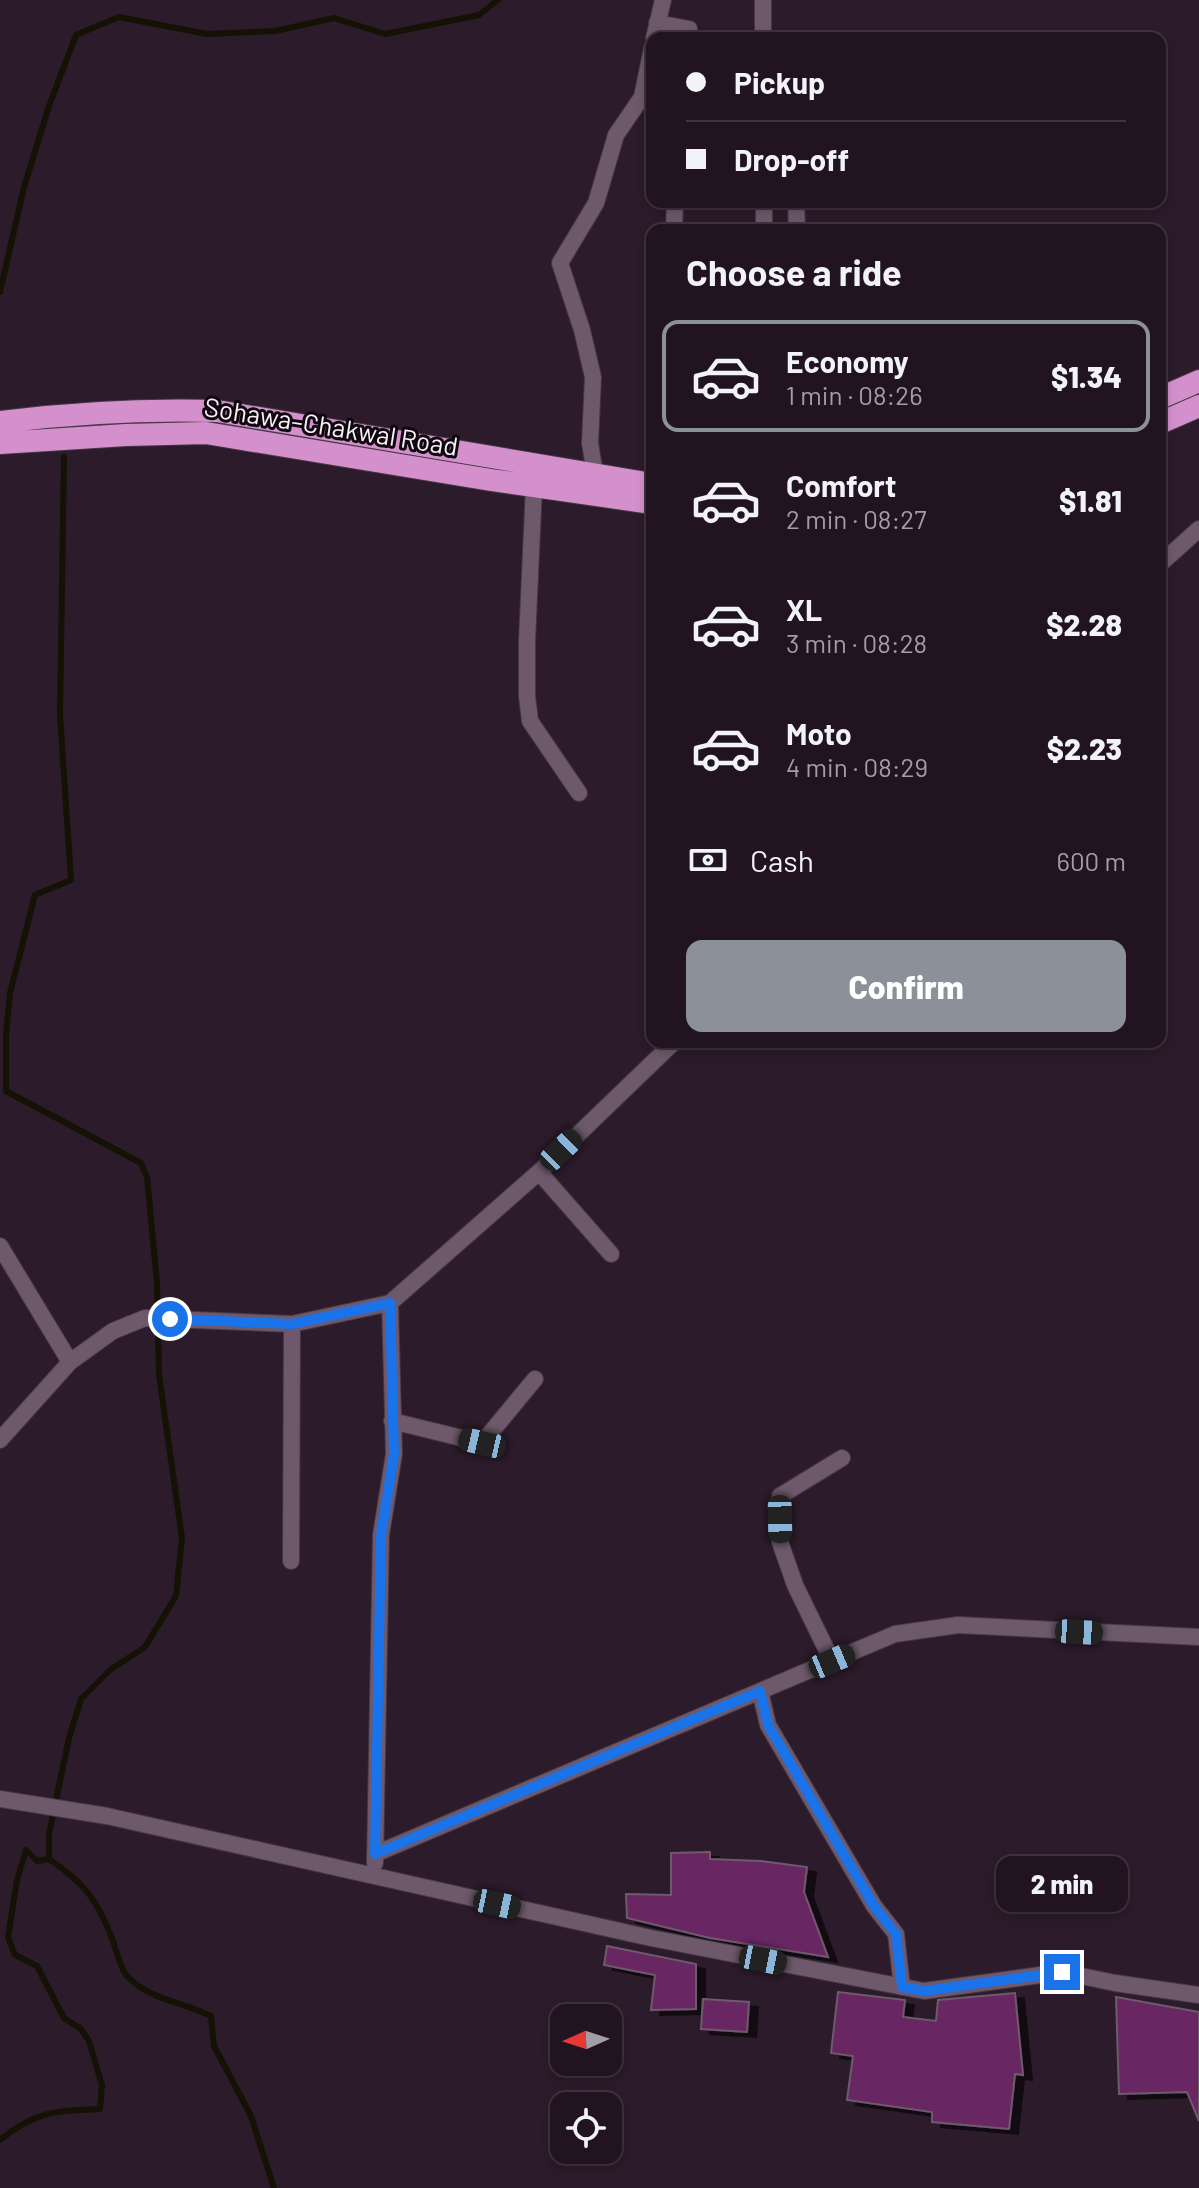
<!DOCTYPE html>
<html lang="en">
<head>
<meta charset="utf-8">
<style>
  body { margin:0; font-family:Barlow,sans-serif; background:#291d29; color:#f1f3f6; height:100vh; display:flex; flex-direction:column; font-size:30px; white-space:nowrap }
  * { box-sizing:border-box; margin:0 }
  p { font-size:26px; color:#a29ea5 }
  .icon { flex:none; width:44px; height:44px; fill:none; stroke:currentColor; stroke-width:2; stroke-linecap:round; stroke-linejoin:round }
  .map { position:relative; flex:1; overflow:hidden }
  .sheet { position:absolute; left:646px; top:224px; width:520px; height:824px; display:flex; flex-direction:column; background:#211420; border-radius:16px; box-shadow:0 4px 12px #0003,0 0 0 2px #3e333e }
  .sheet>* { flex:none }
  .banner { position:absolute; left:646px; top:32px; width:520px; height:176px; border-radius:16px; box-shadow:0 4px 12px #0003,0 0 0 2px #3e333e; display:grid; align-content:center; height:176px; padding:0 40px; background:#211420 }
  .needle { width:52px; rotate:267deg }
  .tools { position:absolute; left:550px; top:2004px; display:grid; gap:16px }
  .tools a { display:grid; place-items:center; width:72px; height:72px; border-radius:16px; background:#211420; box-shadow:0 4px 12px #0003,0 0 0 2px #3e333e; font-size:40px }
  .end { position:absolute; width:36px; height:36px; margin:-18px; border:10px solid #1a73e8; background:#fff; box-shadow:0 0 0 4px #fff }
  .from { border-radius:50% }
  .bubble { position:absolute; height:56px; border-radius:16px; background:#211420; box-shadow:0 4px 12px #0003,0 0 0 2px #3e333e; font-size:26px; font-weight:800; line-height:56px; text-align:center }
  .car { position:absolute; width:24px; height:48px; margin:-24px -12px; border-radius:10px; box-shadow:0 0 6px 2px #0007; background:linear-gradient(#222 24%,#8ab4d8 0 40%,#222 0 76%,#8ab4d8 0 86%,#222 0) }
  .banner b { display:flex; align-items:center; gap:28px; height:76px; font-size:30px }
  .banner b+b { border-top:2px solid #3e333e }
  .banner i { width:20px; height:20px; background:#f1f3f6 }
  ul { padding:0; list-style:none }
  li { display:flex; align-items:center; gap:24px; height:112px; margin:0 16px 12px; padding:0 24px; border:4px solid transparent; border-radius:16px }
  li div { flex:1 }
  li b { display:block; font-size:30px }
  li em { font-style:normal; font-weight:800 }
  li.active { border-color:#8c9099 }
  li>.icon { width:72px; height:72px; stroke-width:1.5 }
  h2 { padding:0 40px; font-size:36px; line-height:96px }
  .pay { display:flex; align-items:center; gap:20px; height:88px; padding:0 40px; font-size:30px }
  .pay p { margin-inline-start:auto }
  .cta { display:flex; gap:16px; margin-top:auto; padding:16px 40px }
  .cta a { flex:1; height:92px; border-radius:16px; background:#8c9099; color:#fff; font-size:32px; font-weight:800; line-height:92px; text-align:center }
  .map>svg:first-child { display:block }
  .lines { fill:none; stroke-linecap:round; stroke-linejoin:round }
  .stream { stroke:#141105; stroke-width:6 }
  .building { fill:#672762; stroke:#6e5a6b; stroke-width:2; filter:url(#shadow) }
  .minor-casing { stroke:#463845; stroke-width:18 }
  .trunk-casing { stroke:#463845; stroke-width:24 }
  .minor { stroke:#6d596b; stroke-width:16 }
  .trunk { stroke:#d490cc; stroke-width:22 }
  .route { stroke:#1a73e8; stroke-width:10 }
  .labels { text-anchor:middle; stroke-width:6; stroke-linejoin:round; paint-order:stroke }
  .street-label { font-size:26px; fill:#fbeff9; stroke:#10080f }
</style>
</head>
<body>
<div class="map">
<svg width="1199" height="2188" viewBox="0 0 1199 2188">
  <defs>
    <filter id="shadow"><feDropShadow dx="9" dy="5" stdDeviation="0" flood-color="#0009"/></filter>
  </defs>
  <rect width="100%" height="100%" fill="#2c1b2a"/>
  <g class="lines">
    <path class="stream" d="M 0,292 L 24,187 L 49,106 L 76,35 L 119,17 L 207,34 L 275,31 L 334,18 L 385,34 L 479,15 L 498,0
      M 49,1859 C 85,1883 98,1901 113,1941 C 117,1952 120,1968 127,1976 C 149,2000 184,2002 211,2016 L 214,2046 L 251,2116 L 274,2188
      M 0,2140 C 35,2111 56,2111 100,2109 L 102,2085 L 89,2041 L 81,2029 L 64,2018 L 37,1966 L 15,1955 L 8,1937 L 17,1880 L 26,1850 L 37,1861 L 49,1859 L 49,1834 L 69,1738 L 81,1699 L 110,1670 L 145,1647 L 176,1596 L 182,1538 L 159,1375 L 157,1283 L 147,1177 L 141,1163 L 6,1091 L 6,1034 L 10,993 L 35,895 L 71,880 L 60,715 L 64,457"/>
  </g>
  <path class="building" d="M 710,1852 L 710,1859 L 761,1861 L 807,1867 L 804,1892 L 828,1957 L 710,1938 L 627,1918 L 626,1894 L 671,1895 L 671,1853 Z
    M 607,1946 L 696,1964 L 696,2009 L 651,2010 L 655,1975 L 604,1965 Z
    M 838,1992 L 905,2000 L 903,2017 L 936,2021 L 938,2000 L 1015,1993 L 1023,2075 L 1015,2074 L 1009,2129 L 932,2122 L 932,2112 L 847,2100 L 853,2056 L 831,2053 Z
    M 1116,1997 L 1199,2012 L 1199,2121 L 1187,2092 L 1119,2094 Z
    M 703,1999 L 749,2002 L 747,2032 L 701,2029 Z"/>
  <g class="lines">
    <g class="minor-casing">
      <path id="minor" d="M 763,0 L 763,38
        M 657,23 L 689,29 L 690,38
        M 654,38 L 663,0
        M 764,202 L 764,230
        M 796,202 L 797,230
        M 674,230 L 675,202
        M 595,474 L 590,443 L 593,377 L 582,330 L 560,263 L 596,203 L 616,135 L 642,97 L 652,48
        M 534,486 L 527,641 L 527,696 L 530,721 L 579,793
        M 1160,564 L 1199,529
        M 539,1172 L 611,1254
        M 0,1246 L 70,1362
        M 392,1421 L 482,1443 L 535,1379
        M 0,1440 L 70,1362 L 113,1331 L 145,1318 L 292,1324 L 390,1303 L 539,1172 L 674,1042
        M 291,1561 L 292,1324
        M 832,1661 L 795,1585 L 780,1542 L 780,1496 L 842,1458
        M 760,1691 L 768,1725 L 874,1906 L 896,1934 L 902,1987
        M 0,1799 L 107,1816 L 651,1938 L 924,1991 L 1062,1972 L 1115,1983 L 1199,1995
        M 375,1854 L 895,1634 L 958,1625 L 1199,1637
        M 375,1863 L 381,1535 L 394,1454 L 390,1303"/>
    </g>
    <g class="trunk-casing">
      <path id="trunk" d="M 1160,398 L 1199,381
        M 0,422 C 73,413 144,409 217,411 L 652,484
        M 1160,423 L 1199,406
        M 0,443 L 126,435 L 206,433 L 491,480 L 652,503"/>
    </g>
    <use href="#minor" class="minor"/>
    <use href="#trunk" class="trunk"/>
  </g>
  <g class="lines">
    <path class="route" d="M 170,1319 L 292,1324 L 390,1303 L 394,1454 L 381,1535 L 375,1854 L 760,1691 L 768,1725 L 874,1906 L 896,1934 L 902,1987 L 924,1991 L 1062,1972"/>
  </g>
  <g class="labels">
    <g class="street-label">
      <text transform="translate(331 427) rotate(9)" y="9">Sohawa–Chakwal Road</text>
    </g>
  </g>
</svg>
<div class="tools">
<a><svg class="needle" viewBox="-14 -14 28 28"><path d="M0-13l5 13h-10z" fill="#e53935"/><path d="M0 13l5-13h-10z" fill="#a29ea5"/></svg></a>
<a><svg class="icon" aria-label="locate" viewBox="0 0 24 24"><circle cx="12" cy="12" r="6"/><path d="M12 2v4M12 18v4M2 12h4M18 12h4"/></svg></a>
</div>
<i class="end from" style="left:170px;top:1319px"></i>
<i class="end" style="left:1062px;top:1972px"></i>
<div class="bubble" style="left:996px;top:1856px;width:132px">2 min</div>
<i class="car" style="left:561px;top:1150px;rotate:46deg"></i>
<i class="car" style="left:482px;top:1443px;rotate:283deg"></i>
<i class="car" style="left:780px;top:1519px;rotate:179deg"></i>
<i class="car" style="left:1079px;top:1632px;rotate:93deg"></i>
<i class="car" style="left:832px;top:1661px;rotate:67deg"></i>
<i class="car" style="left:497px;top:1904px;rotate:102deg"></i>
<i class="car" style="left:763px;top:1960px;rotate:101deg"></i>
<div class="banner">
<b><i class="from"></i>Pickup</b>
<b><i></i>Drop-off</b>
</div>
<section class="sheet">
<h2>Choose a ride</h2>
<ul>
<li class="active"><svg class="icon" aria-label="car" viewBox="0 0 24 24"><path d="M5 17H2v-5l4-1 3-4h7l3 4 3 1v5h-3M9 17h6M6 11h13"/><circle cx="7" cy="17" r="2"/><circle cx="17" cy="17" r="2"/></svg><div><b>Economy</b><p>1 min · 08:26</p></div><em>$1.34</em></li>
<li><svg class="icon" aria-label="car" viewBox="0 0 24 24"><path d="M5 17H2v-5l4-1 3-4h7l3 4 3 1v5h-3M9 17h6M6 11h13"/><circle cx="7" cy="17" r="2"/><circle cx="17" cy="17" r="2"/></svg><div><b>Comfort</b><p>2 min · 08:27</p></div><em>$1.81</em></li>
<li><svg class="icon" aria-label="car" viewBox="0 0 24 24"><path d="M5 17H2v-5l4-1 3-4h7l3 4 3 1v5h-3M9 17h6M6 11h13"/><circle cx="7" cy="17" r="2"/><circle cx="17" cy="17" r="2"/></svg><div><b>XL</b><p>3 min · 08:28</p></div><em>$2.28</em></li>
<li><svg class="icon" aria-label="car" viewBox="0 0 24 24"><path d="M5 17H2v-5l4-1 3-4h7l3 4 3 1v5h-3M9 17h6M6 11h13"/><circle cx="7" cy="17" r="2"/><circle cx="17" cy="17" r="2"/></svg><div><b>Moto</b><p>4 min · 08:29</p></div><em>$2.23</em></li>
</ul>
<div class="pay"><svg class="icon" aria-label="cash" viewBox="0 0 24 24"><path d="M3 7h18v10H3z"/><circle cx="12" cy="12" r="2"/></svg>Cash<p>600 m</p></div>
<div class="cta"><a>Confirm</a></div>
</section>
</div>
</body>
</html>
